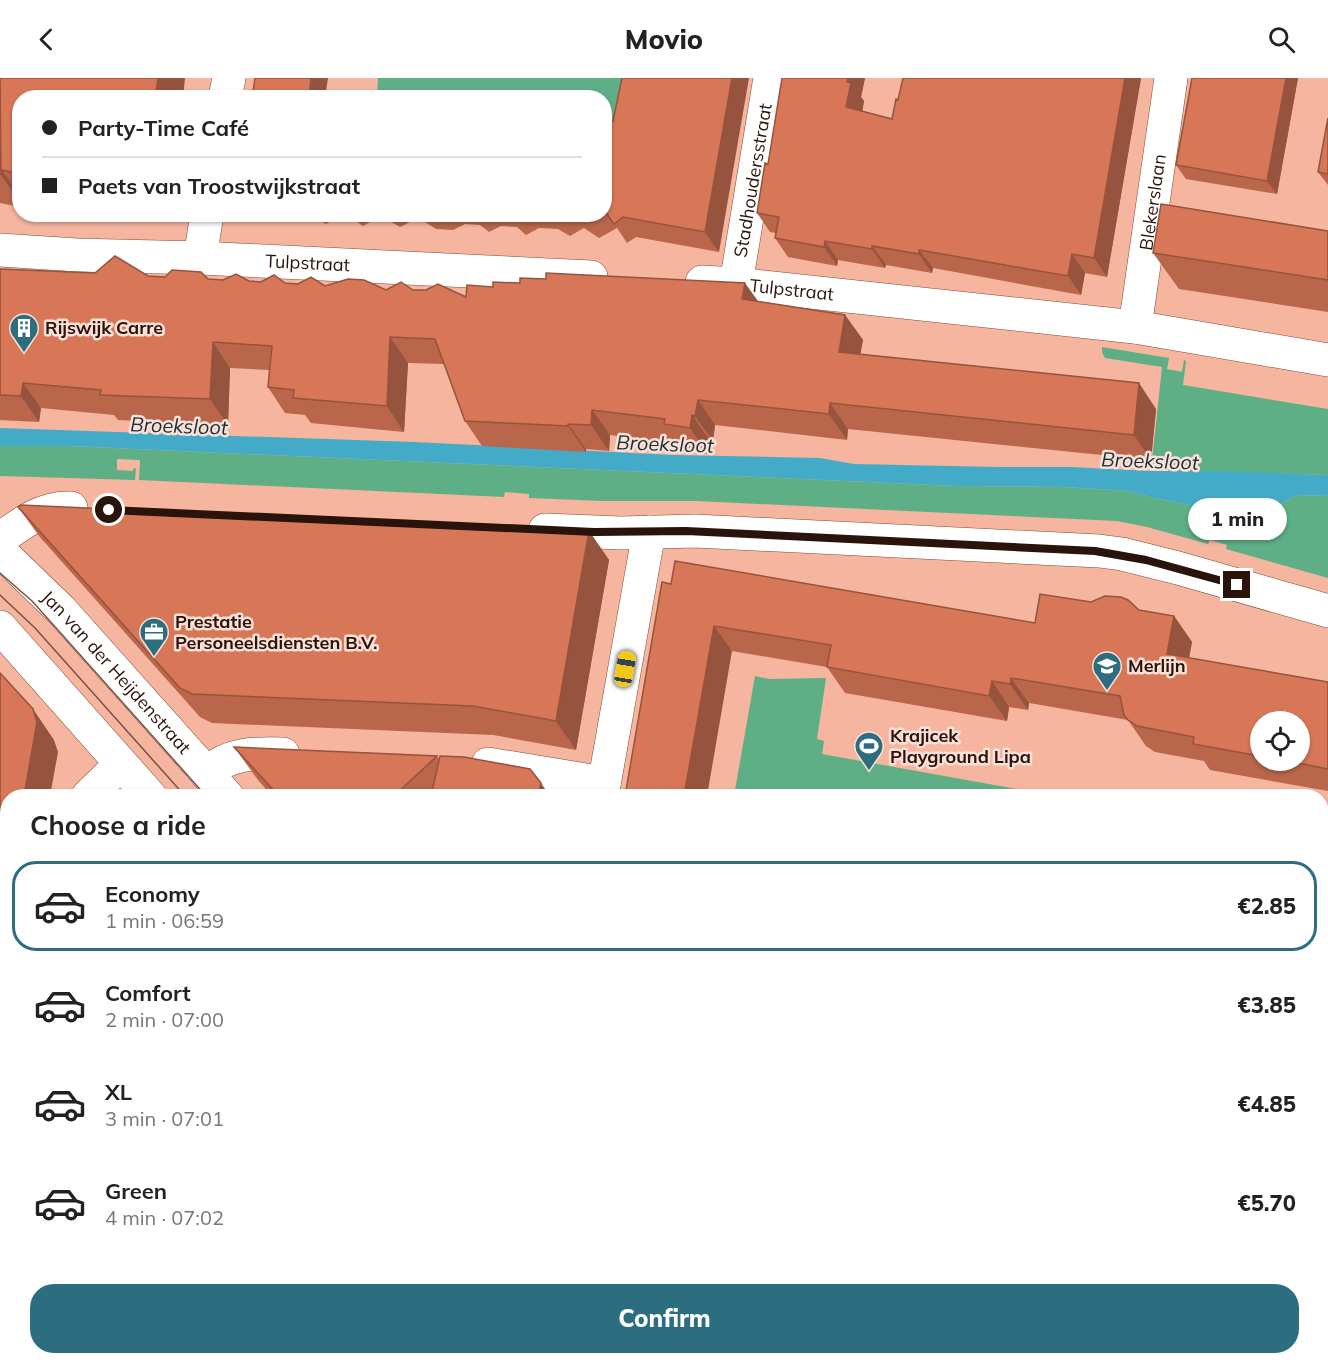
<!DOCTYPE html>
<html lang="en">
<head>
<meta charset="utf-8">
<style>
  body { margin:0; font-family:Mulish,sans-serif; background:#f6f6f6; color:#222; height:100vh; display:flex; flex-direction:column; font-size:22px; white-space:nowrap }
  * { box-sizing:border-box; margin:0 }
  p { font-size:20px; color:#767676 }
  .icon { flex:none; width:33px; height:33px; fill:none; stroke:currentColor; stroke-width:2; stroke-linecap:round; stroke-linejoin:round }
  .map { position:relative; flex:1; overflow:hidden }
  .sheet { position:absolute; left:0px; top:711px; width:1329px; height:576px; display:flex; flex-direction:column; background:#fff; border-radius:24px 24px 0 0; box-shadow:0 2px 4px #0004 }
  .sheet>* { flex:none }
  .top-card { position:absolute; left:12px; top:12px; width:600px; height:132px; border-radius:24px; box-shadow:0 2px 4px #0004; display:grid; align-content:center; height:132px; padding:0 30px; background:#fff }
  .tools { position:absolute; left:1250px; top:633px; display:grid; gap:12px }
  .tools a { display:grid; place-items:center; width:60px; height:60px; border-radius:50%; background:#fff; box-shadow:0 2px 4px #0004; font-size:30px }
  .end { position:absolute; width:27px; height:27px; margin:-14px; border:8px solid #29130b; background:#fff; box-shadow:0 0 0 3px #fff }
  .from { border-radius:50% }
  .bubble { position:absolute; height:42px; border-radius:21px; background:#fff; box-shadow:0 2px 4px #0004; font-size:20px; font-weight:800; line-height:42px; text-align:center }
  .car { position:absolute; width:18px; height:36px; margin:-18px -9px; border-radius:8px; box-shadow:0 0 4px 2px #0007; background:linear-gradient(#f5c518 24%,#345 0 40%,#f5c518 0 76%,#345 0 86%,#f5c518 0) }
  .top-card b { display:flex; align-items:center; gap:21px; height:57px; font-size:22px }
  .top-card b+b { border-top:2px solid #e0e0e0 }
  .top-card i { width:15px; height:15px; background:#222 }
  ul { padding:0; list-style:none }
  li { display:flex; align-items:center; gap:18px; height:90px; margin:0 12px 9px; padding:0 18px; border:3px solid transparent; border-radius:24px }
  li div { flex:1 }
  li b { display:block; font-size:22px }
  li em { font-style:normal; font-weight:800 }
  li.on { border-color:#2c6e80 }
  li>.icon { width:54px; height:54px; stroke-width:1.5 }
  h2 { padding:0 30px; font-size:27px; line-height:72px }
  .cta { display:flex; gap:12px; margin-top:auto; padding:12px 30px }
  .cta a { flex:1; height:69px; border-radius:24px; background:#2c6e80; color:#fff; font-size:24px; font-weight:800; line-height:69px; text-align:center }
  header { display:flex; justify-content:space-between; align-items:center; height:78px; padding:0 30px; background:#fff; font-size:27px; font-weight:800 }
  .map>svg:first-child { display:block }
  .green { fill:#5eaf85 }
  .water { fill:#43abc7 }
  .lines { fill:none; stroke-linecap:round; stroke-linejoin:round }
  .street-casing { stroke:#814a37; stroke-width:34 }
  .secondary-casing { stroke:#814a37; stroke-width:34 }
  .street { stroke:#fff; stroke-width:33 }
  .secondary { stroke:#fff; stroke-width:33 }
  .tram { stroke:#795245; stroke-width:1.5 }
  .wall { fill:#b9664b; fill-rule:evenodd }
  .shaded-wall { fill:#96533d }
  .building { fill:#d77757; stroke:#96533d; stroke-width:1.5 }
  .route { stroke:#29130b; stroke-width:8 }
  .labels { text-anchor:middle; stroke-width:5; stroke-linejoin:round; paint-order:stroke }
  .street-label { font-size:18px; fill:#29130b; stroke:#fbe0d7 }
  .poi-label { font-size:18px; font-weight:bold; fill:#29130b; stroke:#fbe0d7; text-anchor:start }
  .water-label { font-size:20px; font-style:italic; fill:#193037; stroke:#fbe0d7 }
</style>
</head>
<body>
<header><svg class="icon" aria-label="back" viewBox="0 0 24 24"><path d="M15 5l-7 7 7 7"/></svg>Movio<svg class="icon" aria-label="search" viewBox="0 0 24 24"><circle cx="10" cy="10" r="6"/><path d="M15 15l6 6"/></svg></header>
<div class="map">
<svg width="1328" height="1287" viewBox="0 0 1328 1287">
  <rect width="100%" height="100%" fill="#f5b59f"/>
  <path class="green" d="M 378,0 L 639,0 L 605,61 L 604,20 L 377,20 Z
    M 1102,269 L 1169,280 L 1167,291 L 1182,294 L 1184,282 L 1186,283 L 1183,307 L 1328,331 L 1328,397 L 1151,392 L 1162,289 L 1105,280 L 1102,274 Z
    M 0,368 L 69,368 L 957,408 L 1064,409 L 1129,413 L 1154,420 L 1242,437 L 1263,435 L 1297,417 L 1328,418 L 1328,500 L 1226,471 L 1227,467 L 1210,462 L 1208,466 L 1147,449 L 1117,443 L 697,423 L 601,423 L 529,420 L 529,416 L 505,414 L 504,419 L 139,402 L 140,382 L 117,381 L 117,392 L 133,393 L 133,391 L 136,390 L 135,402 L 0,398 Z
    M 755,598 L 769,601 L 826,600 L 817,661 L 824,663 L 822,676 L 1055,718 L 734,718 Z
    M 45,1280 L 113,1280 L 148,1287 L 32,1287 Z"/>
  <path class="water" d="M 0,350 L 414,364 L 672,377 L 820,380 L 854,386 L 999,389 L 1071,389 L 1150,393 L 1224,393 L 1328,397 L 1328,418 L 1297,417 L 1263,435 L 1242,437 L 1154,420 L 1129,413 L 1064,409 L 957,408 L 69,368 L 0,368 Z"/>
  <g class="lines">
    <g class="street-casing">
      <g id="street">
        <path d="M 225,20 L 229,0"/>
        <path id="s1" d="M 0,172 L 77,177 L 200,180 L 591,199"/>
        <path d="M 200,180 L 207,136"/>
        <path id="s2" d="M 702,204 L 736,206 L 1135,249 L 1328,282"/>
        <path id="s3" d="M 736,206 L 770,0"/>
        <path id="s4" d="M 1135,249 L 1171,0"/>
        <path d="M 545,452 L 621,455 L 695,453 L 1099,473 L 1122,476 L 1178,490 L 1328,533"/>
        <path d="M 0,461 C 22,445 42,429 71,430"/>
        <path d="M 488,686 L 604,705"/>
        <path d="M 206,695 C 230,675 253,675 283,676"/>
        <path d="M 88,718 L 121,686"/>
        <path d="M 602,718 L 649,454"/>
        <path d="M 0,1197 L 8,1154"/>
        <path d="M 0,1227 L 8,1228"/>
        <path d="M 296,1280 L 337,1287"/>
        <path d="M 1076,1280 L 1120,1287"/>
        <path d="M 253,1287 L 254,1280"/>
        <path d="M 535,1287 L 547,1280"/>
        <path d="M 976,1287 L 977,1280"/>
        <path d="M 1322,1287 L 1328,1259"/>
      </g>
    </g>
    <g class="secondary-casing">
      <g id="secondary">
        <path id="s5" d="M 0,473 L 61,532 L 227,718"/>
        <path d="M 0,549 L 150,718"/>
        <path d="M 596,1280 L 601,1287"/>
        <path d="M 666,1280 L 669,1287"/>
      </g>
    </g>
    <use href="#street" class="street"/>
    <use href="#secondary" class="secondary"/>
    <path class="tram" d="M 0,495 L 32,523 L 206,718
      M 0,517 L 35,550 L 185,718
      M 620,1280 L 624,1287
      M 638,1280 L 642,1287"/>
  </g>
  <path class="wall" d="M 0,0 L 20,20 L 20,129 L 0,125 Z
    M 622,0 L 719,174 L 636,159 L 627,165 L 617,150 L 599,160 L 584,150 L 570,158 L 558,151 L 539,150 L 526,157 L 517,149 L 501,148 L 489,154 L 480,147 L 465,146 L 453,152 L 436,151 L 425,144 L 412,143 L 400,149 L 381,138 L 363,148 L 351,140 L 338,139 L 326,146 L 316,140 L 255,136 L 604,136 L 604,42 L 613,43 Z
    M 782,0 L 865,0 L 861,19 L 864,23 L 862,33 L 892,41 L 898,22 L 903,0 L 1141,0 L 1107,199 L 1085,195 L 1081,217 L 933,190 L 932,195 L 886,187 L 885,190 L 838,182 L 837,188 L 788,179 L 775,160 L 776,155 L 770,154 L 757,135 L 768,86 Z
    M 1298,0 L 1277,116 L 1186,101 L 1176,87 Z
    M 1328,40 L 1328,107 L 1318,94 Z
    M 137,136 L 166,136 L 164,138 Z
    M 1328,153 L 1328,234 L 1179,211 L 1153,175 Z
    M 0,191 L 285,205 L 386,212 L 413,212 L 466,219 L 758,223 L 845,237 L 863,262 L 860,277 L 1156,331 L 1151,382 L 848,351 L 847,362 L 715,347 L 713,363 L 710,363 L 708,376 L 682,371 L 678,366 L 610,357 L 609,373 L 586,371 L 586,374 L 482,368 L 465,343 L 444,286 L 408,285 L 404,354 L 311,345 L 305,337 L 285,335 L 268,309 L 269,292 L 230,290 L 228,347 L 118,342 L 114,337 L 41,330 L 39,344 L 0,342 Z
    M 18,429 L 589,453 L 609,482 L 576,672 L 493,657 L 212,645 L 200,639 L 39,458 Z
    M 671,506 L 1035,545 L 1091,524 L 1174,538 L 1192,564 L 1189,580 L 1328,604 L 1328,713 L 1210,692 L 1204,683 L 1155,674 L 1146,668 L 1128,642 L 1029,625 L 1028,632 L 1009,629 L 1007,643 L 845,615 L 827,589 L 732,573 ZM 1260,644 L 1299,682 L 1260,682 Z
    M 234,669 L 437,678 L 439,681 L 550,718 L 272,718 L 258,702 Z
    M 1322,1090 L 1328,1091 L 1328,1186 L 1322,1185 Z"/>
  <path class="shaded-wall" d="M 158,0 L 185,0 L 183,20 L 155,20 Z
    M 311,0 L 328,0 L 325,20 L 309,20 Z
    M 732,0 L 749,0 L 719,174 L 705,154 Z
    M 848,0 L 865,0 L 861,19 L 864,23 L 860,48 L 846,29 Z
    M 1125,0 L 1141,0 L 1107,199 L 1094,180 Z
    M 1286,0 L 1298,0 L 1277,116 L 1267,103 Z
    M 2,92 L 20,118 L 20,124 L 1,97 Z
    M 825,163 L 838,182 L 837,188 L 824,169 Z
    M 872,168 L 886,187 L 885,190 L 872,171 Z
    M 919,172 L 933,190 L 932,195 L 919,176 Z
    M 1072,176 L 1085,195 L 1081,217 L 1068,198 Z
    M 745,205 L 763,230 L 742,221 Z
    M 845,237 L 863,262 L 856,300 L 839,274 Z
    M 390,259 L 408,285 L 404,354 L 387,328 Z
    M 213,264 L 230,290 L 228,347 L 210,321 Z
    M 23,305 L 41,330 L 39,344 L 21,318 Z
    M 1139,305 L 1156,331 L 1151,382 L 1134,357 Z
    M 698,322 L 715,347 L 713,363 L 695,338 Z
    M 830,325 L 848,351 L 847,362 L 829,336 Z
    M 592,332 L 610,357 L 609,373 L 591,347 Z
    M 692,337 L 710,363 L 708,376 L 690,350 Z
    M 568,346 L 586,371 L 586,374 L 568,348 Z
    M 589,453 L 609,482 L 576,672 L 556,643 Z
    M 1174,538 L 1192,564 L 1185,601 L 1167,576 Z
    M 714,548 L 732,573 L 707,718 L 684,718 Z
    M 1011,600 L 1029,625 L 1028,632 L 1010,606 Z
    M 992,603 L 1009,629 L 1007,643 L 989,618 Z
    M 33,631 L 54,662 L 58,674 L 50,718 L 24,718 Z
    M 541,705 L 550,718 L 538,718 Z
    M 8,810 L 8,964 L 0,1007 L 0,853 Z
    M 916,1280 L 932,1280 L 937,1287 L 914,1287 Z"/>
  <path class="building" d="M 0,0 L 158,0 L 155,20 L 20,20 L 20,96 L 2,92 L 1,97 Z
    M 255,0 L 311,0 L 309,20 L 252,20 Z
    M 622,0 L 732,0 L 705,154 L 623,139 L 614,146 L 604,132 L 604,42 L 613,43 Z
    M 782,0 L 848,0 L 847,4 L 851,5 L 846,29 L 892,41 L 896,21 L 898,22 L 903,0 L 1125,0 L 1094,180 L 1072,176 L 1068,198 L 919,172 L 919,176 L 872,168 L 872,171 L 825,163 L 824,169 L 775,160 L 779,139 L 757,135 L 765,85 L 768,86 Z
    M 1192,0 L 1286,0 L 1267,103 L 1176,87 Z
    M 1328,40 L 1328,96 L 1318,94 Z
    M 1161,126 L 1328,153 L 1328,202 L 1153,175 Z
    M 579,136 L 592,136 L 585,140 Z
    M 115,178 L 148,198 L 165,199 L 172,192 L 187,193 L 201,194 L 208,201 L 223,202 L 236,196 L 249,203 L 261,204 L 274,197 L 285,205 L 298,206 L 311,199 L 325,208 L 348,201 L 364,202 L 386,212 L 401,204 L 413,212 L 426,212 L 438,206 L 466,219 L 467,207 L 493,209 L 493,204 L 520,205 L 520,200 L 546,201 L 546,195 L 745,205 L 742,221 L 845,237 L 839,274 L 1139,305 L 1134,357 L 830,325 L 829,336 L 698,322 L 695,338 L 692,337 L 690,350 L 664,346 L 665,341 L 592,332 L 591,347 L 568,346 L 568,348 L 465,343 L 435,261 L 390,259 L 387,328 L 293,320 L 294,312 L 268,309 L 272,268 L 213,264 L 210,321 L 100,317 L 101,312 L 23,305 L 21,318 L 0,317 L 0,191 L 95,195 Z
    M 21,427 L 589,453 L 556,643 L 473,628 L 192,616 L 180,610 L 18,429 Z
    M 675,483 L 1035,545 L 1040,516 L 1091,524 L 1105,518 L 1121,519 L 1128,522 L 1139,532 L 1174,538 L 1167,576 L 1328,604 L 1328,691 L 1283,682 L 1299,682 L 1299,644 L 1260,644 L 1260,678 L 1193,666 L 1194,659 L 1137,648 L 1128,642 L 1124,637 L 1120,618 L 1011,600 L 1010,606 L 992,603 L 989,618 L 827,589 L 831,567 L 714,548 L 684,718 L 625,718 L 662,504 L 671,506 Z
    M 0,595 L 33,631 L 37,644 L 24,718 L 8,718 L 8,810 L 0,853 Z
    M 234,669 L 437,678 L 394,718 L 279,718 Z
    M 440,678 L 464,679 L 530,691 L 541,705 L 538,718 L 431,718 Z
    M 1322,789 L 1328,790 L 1328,1024 L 1322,1015 Z
    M 1322,1090 L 1328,1091 L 1328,1163 L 1322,1162 Z
    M 701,1280 L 916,1280 L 914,1287 L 822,1287 L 808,1284 L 809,1287 L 704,1287 Z
    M 979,1280 L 1075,1280 L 1118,1287 L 978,1287 Z
    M 285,1283 L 307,1287 L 279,1287 Z"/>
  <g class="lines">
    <path class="route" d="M 109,432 L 594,454 L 686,453 L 1095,473 L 1146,482 L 1237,507"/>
  </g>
  <defs>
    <g id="building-pin" transform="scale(1.5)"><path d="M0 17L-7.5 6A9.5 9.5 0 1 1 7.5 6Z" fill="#2c6e80" stroke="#fbe0d7"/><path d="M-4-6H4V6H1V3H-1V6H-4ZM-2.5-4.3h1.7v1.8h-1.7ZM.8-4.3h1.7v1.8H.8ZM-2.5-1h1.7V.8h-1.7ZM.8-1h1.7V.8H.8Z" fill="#fff"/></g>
    <g id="office-pin" transform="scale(1.5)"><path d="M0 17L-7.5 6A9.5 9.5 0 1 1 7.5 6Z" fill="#2c6e80" stroke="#fbe0d7"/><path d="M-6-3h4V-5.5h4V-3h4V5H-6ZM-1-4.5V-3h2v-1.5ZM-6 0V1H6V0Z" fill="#fff"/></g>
    <g id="school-pin" transform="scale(1.5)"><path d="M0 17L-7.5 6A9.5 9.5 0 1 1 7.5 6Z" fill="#2c6e80" stroke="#fbe0d7"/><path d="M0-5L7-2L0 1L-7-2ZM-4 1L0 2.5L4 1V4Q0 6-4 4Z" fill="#fff"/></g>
    <g id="stadium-pin" transform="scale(1.5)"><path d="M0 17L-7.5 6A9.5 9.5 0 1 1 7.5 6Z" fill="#2c6e80" stroke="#fbe0d7"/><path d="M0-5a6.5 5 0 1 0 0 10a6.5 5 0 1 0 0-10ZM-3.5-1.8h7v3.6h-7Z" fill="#fff"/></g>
  </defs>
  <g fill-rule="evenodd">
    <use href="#building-pin" x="24" y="250"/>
    <use href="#office-pin" x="154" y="554"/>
    <use href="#school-pin" x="1107" y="588"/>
    <use href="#stadium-pin" x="869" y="668"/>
  </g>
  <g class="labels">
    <g class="street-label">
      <text dy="6" stroke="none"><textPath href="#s3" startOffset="105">Stadhoudersstraat</textPath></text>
      <text dy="6" stroke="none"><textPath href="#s4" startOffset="126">Blekerslaan</textPath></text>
      <text dy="6" stroke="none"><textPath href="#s1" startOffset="308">Tulpstraat</textPath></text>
      <text dy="6" stroke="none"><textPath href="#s2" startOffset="90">Tulpstraat</textPath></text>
      <text dy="6" stroke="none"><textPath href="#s5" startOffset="168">Jan van der Heijdenstraat</textPath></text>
    </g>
    <g class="poi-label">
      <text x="45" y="256">Rijswijk Carre</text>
      <text x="175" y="550">Prestatie<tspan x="175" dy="21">Personeelsdiensten B.V.</tspan></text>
      <text x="1128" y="594">Merlijn</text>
      <text x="890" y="664">Krajicek<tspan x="890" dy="21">Playground Lipa</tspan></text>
    </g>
    <g class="water-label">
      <text transform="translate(179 348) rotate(2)" y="7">Broeksloot</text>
      <text transform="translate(665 366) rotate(2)" y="7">Broeksloot</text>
      <text transform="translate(1150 383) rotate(2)" y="7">Broeksloot</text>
    </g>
  </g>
</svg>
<div class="tools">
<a><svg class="icon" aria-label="locate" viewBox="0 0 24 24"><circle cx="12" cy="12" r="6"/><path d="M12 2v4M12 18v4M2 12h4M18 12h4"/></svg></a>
</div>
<i class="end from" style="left:109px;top:432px"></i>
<i class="end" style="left:1237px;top:507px"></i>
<div class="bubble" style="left:1188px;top:420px;width:99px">1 min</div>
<i class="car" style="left:625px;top:591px;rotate:10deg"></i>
<div class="top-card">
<b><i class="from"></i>Party-Time Café</b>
<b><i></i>Paets van Troostwijkstraat</b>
</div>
<section class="sheet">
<h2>Choose a ride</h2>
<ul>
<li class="on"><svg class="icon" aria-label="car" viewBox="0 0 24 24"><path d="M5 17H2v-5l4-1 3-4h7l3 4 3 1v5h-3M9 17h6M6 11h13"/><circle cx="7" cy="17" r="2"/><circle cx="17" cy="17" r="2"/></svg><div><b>Economy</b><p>1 min · 06:59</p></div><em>€2.85</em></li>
<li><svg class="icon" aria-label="car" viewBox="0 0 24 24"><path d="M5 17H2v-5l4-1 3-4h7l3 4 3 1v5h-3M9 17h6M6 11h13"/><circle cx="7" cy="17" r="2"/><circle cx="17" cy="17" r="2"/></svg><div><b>Comfort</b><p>2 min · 07:00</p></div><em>€3.85</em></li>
<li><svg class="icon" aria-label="car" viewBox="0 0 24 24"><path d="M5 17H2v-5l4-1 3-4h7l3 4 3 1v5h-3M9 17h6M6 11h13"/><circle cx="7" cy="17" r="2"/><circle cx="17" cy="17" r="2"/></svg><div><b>XL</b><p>3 min · 07:01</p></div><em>€4.85</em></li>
<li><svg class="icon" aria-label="car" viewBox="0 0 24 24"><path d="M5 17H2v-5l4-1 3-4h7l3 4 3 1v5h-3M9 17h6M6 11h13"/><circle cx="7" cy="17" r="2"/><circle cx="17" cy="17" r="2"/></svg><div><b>Green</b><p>4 min · 07:02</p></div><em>€5.70</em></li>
</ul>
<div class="cta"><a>Confirm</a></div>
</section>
</div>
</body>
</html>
